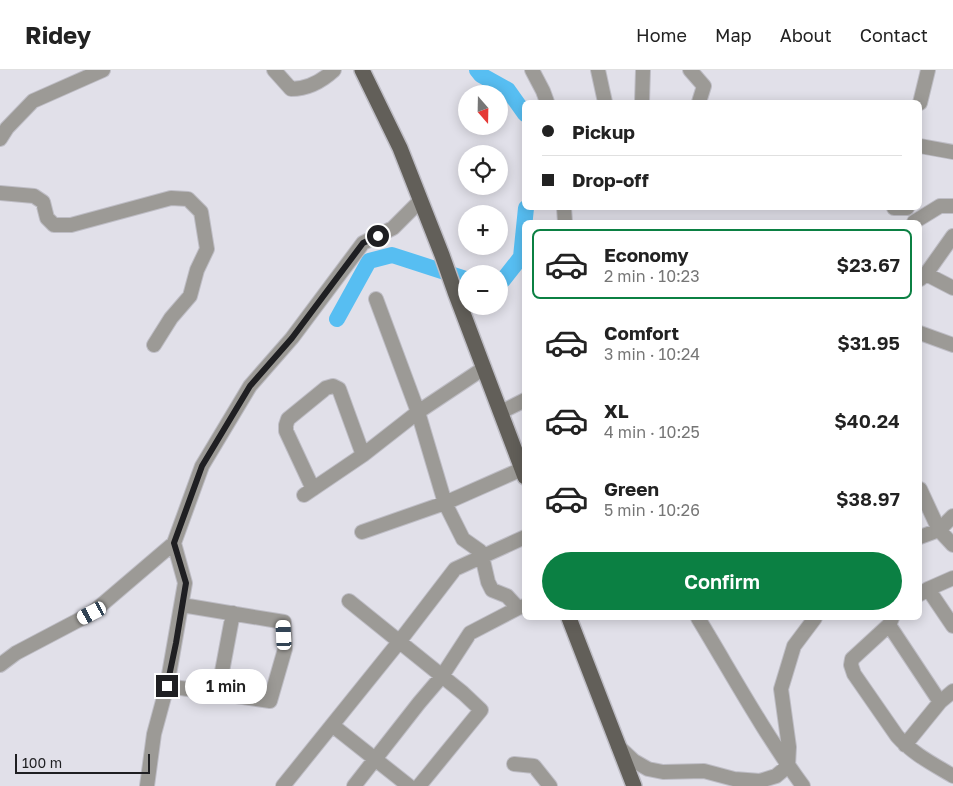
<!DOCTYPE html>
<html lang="en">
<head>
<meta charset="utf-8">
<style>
  body { margin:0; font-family:"Golos Text",sans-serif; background:#f6f6f6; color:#222; height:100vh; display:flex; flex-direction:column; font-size:19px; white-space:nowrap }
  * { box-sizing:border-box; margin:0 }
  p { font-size:16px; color:#767676 }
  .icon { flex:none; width:28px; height:28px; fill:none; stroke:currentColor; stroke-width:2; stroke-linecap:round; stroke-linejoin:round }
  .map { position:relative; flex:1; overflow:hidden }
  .panel { position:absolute; left:522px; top:150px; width:400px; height:400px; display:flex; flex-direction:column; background:#fff; border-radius:8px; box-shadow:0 2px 12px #0003 }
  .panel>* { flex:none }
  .guide { position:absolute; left:522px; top:30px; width:400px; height:110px; border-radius:8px; box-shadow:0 2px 12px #0003; display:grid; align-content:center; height:110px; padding:0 20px; background:#fff }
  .needle { width:32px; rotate:160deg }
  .buttons { position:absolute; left:458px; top:15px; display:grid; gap:10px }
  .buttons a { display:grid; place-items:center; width:50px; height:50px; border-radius:50%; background:#fff; box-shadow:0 2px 12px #0003; font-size:25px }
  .scale { position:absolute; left:15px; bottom:12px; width:135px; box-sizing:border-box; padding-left:5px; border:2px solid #1f1f22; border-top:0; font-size:14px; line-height:18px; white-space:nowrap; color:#1f1f22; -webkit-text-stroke:4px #e1e0e9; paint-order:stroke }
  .end { position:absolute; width:22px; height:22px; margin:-11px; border:6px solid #1f1f22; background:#fff; box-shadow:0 0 0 2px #fff }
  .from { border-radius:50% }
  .bubble { position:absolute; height:35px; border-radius:18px; background:#fff; box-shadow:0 2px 12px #0003; font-size:16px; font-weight:600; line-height:35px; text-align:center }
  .car { position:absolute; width:15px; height:30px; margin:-15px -8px; border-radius:6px; box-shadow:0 0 4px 1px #0007; background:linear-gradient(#fff 24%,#345 0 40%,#fff 0 76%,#345 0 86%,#fff 0) }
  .guide b { display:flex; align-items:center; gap:18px; height:48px; font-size:19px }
  .guide b+b { border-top:1px solid #e0e0e0 }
  .guide i { width:12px; height:12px; background:#222 }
  ul { padding:9px 0 0; list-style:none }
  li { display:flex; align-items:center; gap:15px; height:70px; margin:0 10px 8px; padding:0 10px; border:2px solid transparent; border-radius:8px }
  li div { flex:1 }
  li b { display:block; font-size:19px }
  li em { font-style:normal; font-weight:600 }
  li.current { border-color:#0b8043 }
  li>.icon { width:45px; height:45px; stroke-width:1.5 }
  .primary-button { display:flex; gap:10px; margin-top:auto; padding:10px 20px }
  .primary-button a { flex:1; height:58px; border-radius:30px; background:#0b8043; color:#fff; font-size:20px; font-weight:600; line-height:58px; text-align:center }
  header { display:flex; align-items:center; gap:30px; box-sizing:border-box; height:70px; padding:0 25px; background:#fff; border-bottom:1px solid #e0e0e0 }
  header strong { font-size:24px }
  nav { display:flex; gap:28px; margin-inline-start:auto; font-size:18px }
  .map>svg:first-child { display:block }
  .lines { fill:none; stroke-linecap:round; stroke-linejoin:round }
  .river { stroke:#57bef2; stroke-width:16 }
  .minor-casing { stroke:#bebdc5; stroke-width:16 }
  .major-casing { stroke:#bebdc5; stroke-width:18 }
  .minor { stroke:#9c9a96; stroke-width:14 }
  .major { stroke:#625f59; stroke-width:15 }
  .route { stroke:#1f1f22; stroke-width:6 }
</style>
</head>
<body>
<header>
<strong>Ridey</strong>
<nav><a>Home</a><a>Map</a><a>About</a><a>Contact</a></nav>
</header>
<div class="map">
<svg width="953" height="716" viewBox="0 0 953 716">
  <rect width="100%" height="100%" fill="#e1e0e9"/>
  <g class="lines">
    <path class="river" d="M 477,0 L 481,5 L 508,20 L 525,44
      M 499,210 L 503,210 L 521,187 L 526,138
      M 337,249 L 369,191 L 392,185 L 466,209"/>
    <g class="minor-casing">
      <path id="minor" d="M 274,0 L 291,19 C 307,19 322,11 334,0
        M 532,0 L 543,21 L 547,32
        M 598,0 L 605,32
        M 690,0 L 704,16 L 699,32
        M 642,32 L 643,0
        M 920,33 L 928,0
        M 0,69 L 7,58 L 33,31 L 103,0
        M 920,76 L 953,82
        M 0,123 L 34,126 L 43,132 L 47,148 L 54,155 L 71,155 L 171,128 L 188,129 L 201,142 L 207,179 L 197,200 L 190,226 L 171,248 L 154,275
        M 564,138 L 565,152
        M 894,138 L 907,138
        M 914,152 L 940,136 L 953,136
        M 926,204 L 953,218
        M 920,209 L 926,204 L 953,166
        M 376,229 L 418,342 L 445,433 L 463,469 L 480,481 L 482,486 L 488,512 L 492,520 L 507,526 L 518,538 L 525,536
        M 920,263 L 953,275
        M 501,342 L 525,330
        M 313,419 L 286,361 L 286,355 L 288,349 L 326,318 L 333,316 L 339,319 L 363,385
        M 920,419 L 939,460 L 953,475
        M 304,425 L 363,385 L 418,342 L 484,298
        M 362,462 L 445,433 L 522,399
        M 920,467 L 939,460 L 953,446
        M 928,519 L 953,556
        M 920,524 L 928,519 L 953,508
        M 349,531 L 463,623 L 481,640 L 419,716
        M 698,548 C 732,604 764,663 803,716
        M 892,548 L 889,555 L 852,589 L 851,595 L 854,604 L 897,666 C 913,684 933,694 953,706
        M 889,555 L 940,632
        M 0,595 L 16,583 L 92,543 L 174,473
        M 167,616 L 270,631 L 285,579 L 284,552 L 182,535
        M 218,623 L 233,543
        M 332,655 L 409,716
        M 905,675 L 940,632 L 953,621
        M 618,676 L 634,691 L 648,699 L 663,702 L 704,701 L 734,709 L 760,711 L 776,706 L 788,696 L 789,677 L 781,619 L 794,576 L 815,548
        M 514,694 L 534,696 L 550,716
        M 147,716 L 154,664 L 167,616 L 185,513 L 174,473 L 202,396 L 250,316 L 292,268 L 363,173 L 393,158 L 420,131
        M 283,716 L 399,572 L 455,499 L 525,467
        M 354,716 L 419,633 L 442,606 L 470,563 L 518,538"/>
    </g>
    <g class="major-casing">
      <path id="major" d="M 362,0 L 400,78 L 442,185 L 455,222 L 525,407
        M 569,548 L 634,716"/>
    </g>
    <use href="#minor" class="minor"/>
    <use href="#major" class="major"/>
  </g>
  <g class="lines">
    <path class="route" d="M 167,616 L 176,573 L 186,513 L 174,473 L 202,396 L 250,316 L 292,268 L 363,173 L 378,166"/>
  </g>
</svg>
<div class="buttons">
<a><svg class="needle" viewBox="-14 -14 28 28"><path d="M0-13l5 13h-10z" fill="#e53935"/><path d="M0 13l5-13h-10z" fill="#767676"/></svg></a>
<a><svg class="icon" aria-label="locate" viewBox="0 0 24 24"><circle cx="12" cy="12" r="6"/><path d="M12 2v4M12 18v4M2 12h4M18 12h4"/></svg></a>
<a>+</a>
<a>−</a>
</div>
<div class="scale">100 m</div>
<i class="end from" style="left:378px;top:166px"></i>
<i class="end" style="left:167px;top:616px"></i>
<div class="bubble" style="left:185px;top:599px;width:82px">1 min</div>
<i class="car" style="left:92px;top:543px;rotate:242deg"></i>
<i class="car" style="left:284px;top:565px;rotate:357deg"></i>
<div class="guide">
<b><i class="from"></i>Pickup</b>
<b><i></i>Drop-off</b>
</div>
<section class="panel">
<ul>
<li class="current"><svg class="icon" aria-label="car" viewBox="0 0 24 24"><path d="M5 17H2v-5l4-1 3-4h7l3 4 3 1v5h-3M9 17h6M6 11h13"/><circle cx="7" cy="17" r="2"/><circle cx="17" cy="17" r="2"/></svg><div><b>Economy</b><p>2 min · 10:23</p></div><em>$23.67</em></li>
<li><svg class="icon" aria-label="car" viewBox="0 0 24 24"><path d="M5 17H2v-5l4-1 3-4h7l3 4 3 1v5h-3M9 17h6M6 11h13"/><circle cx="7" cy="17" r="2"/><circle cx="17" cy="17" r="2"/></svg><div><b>Comfort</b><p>3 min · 10:24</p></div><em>$31.95</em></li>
<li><svg class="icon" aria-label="car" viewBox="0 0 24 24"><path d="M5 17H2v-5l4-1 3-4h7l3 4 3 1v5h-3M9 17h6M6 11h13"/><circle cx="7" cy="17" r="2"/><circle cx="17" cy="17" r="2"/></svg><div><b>XL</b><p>4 min · 10:25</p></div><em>$40.24</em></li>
<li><svg class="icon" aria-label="car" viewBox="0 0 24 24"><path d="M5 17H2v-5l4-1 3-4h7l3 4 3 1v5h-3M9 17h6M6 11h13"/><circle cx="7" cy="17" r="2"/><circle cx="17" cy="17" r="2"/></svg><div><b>Green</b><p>5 min · 10:26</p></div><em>$38.97</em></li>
</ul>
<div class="primary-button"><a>Confirm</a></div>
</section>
</div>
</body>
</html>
